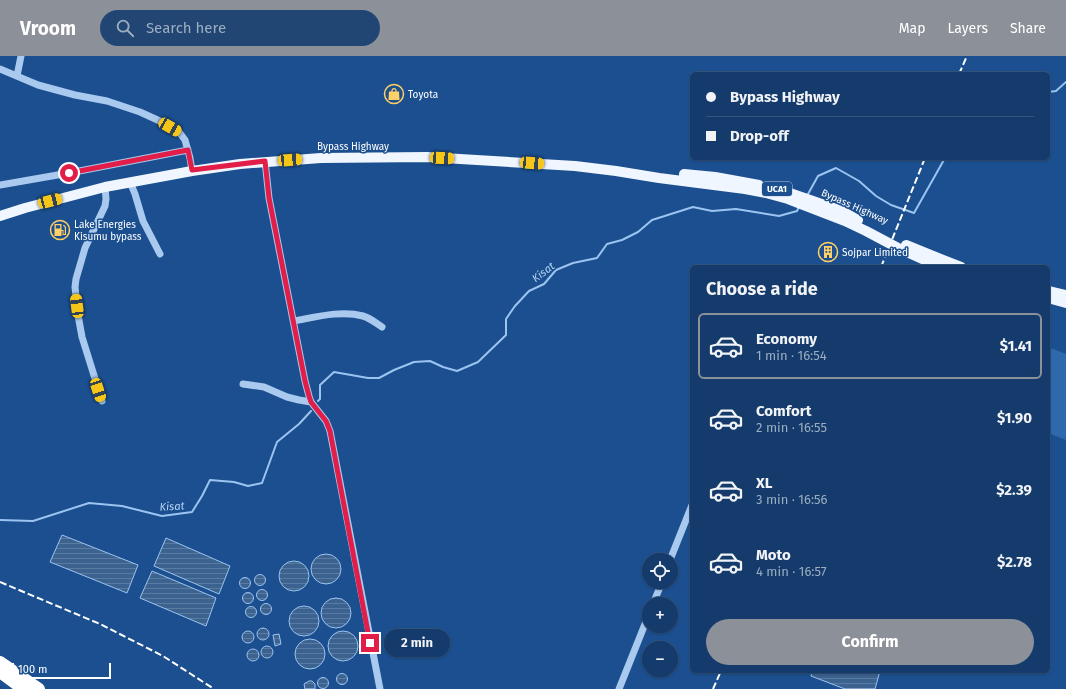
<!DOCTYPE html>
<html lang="en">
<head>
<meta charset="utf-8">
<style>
  body { margin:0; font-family:"Fira Sans",sans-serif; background:#214673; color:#f1f3f6; height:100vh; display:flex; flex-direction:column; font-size:15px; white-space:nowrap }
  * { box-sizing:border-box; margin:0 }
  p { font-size:13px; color:#9dadc1 }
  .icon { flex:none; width:22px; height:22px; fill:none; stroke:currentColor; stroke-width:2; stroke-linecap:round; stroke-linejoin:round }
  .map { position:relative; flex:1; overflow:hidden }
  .panel { position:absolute; left:690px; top:209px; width:360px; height:408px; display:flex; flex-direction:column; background:#143b6b; border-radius:6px; box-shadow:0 1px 3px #0004,0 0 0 1px #33557e }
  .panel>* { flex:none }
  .top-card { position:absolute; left:690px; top:16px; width:360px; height:88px; border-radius:6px; box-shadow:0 1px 3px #0004,0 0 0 1px #33557e; display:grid; align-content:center; height:88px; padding:0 16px; background:#143b6b }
  .fabs { position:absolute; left:642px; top:497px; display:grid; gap:8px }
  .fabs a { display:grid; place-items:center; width:36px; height:36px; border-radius:50%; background:#143b6b; box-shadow:0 1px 3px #0004,0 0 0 1px #33557e; font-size:20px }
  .scale { position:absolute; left:12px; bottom:10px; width:99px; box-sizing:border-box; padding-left:4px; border:2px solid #fff; border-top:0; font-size:11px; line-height:14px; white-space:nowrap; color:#fff; -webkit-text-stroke:3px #1b4f8f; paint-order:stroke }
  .end { position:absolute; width:18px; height:18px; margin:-9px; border:5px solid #e11d48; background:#fff; box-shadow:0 0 0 2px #fff }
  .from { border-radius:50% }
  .bubble { position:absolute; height:28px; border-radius:14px; background:#143b6b; box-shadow:0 1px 3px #0004,0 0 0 1px #33557e; font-size:13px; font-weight:700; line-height:28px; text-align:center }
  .car { position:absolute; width:12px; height:24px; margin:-12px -6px; border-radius:5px; box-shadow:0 0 3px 1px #0007; background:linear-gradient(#f5c518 24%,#345 0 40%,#f5c518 0 76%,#345 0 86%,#f5c518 0) }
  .top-card b { display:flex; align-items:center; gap:14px; height:38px; font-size:15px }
  .top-card b+b { border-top:1px solid #33557e }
  .top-card i { width:10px; height:10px; background:#f1f3f6 }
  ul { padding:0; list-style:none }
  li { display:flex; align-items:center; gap:12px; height:66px; margin:0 8px 6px; padding:0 8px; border:2px solid transparent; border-radius:6px }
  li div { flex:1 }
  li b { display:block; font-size:15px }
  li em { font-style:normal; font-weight:700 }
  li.current { border-color:#8c9099 }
  li>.icon { width:36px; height:36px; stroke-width:1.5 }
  h2 { padding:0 16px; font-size:18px; line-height:48px }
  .action { display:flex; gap:8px; margin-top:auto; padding:8px 16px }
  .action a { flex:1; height:46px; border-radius:24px; background:#8c9099; color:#fff; font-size:16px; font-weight:700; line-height:46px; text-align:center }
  header { display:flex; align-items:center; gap:24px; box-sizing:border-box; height:56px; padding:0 20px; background:#8c9099; color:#fff }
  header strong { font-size:19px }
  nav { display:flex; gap:22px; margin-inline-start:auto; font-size:14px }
  .search { width:280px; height:36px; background:#214673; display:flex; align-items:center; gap:10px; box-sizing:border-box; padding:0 14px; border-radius:22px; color:#9dadc1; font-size:15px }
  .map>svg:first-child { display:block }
  .pitch { fill:#2e69ad }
  .water { fill:url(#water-rules); stroke:#9cc4f0 }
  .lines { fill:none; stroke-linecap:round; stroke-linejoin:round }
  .stream { stroke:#9cc4f0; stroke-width:2 }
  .minor { stroke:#a9c9ee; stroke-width:7 }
  .major { stroke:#f0f6ff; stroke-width:10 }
  .highway { stroke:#fff; stroke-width:12 }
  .rail { stroke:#fff; stroke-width:2; stroke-dasharray:7 3; stroke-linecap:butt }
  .route { stroke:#e11d48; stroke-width:5 }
  .labels { text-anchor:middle; stroke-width:3; stroke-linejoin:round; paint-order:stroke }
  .shield { fill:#1b4f8f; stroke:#bbcadd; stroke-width:1 }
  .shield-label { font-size:9px; font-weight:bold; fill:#fff }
  .poi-label { font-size:10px; fill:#fff; stroke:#1b4f8f; text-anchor:start }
  .street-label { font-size:10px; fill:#fff; stroke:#1b4f8f }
  .water-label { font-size:11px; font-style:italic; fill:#b5d3f5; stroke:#1b4f8f }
</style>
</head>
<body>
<header>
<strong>Vroom</strong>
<div class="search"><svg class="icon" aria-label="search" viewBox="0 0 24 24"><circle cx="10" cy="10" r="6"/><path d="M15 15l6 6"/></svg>Search here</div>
<nav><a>Map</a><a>Layers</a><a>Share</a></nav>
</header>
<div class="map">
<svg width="1066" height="633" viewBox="0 0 1066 633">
  <defs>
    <pattern id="water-rules" width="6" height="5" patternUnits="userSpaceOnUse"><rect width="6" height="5" fill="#3c6290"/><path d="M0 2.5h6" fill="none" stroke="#597aa1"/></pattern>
  </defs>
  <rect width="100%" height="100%" fill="#1b4f8f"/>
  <path class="pitch" d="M 1048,291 L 1066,298 L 1066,384 L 1048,377 Z"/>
  <path class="water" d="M 62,479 L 138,509 L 127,537 L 50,506 Z
    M 166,482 L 230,510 L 219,538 L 154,510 Z
    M311 513a15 15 0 1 1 30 0a15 15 0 1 1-30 0Z
    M279 520a15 15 0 1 1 30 0a15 15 0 1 1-30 0Z
    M 152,515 L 216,542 L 206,570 L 140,542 Z
    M254.5 524a5.5 5.5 0 1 1 11 0a5.5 5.5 0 1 1-11 0Z
    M239.5 527a5.5 5.5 0 1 1 11 0a5.5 5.5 0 1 1-11 0Z
    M256.5 539a5.5 5.5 0 1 1 11 0a5.5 5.5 0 1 1-11 0Z
    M242.5 542a5.5 5.5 0 1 1 11 0a5.5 5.5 0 1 1-11 0Z
    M321 557a15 15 0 1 1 30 0a15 15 0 1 1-30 0Z
    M260.5 553a5.5 5.5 0 1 1 11 0a5.5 5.5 0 1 1-11 0Z
    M289 565a15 15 0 1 1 30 0a15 15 0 1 1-30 0Z
    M245.5 556a5.5 5.5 0 1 1 11 0a5.5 5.5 0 1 1-11 0Z
    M257 578a6 6 0 1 1 12 0a6 6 0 1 1-12 0Z
    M242 581a6 6 0 1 1 12 0a6 6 0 1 1-12 0Z
    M328 590a15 15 0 1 1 30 0a15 15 0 1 1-30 0Z
    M 279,578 L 281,588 L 275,590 L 273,579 Z
    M295 598a15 15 0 1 1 30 0a15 15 0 1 1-30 0Z
    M261 596a6 6 0 1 1 12 0a6 6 0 1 1-12 0Z
    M247 599a6 6 0 1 1 12 0a6 6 0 1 1-12 0Z
    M 812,615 L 880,615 L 875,633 L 845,633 L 811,620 Z
    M336.5 623a5.5 5.5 0 1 1 11 0a5.5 5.5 0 1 1-11 0Z
    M317.5 627a5.5 5.5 0 1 1 11 0a5.5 5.5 0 1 1-11 0Z
    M 309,625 L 312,625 L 315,628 L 315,633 L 305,633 L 304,628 Z"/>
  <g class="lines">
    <path class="stream" d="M 1048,36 L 1056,35 L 1066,26
      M 808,138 L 818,120 L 836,112 L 859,125 L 876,140 L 891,149 L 914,157 L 945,102
      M 318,345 L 320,343 L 320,329 L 334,316 L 368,322 L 379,322 L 394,314 L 414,306 L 430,305 L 443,311 L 457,315 L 478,306 L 506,279 L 506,263 L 515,250 L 529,235 L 544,228 L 556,214 L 573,207 L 597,202 L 607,188 L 622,184 L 638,176 L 652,164 L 693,151 L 712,155 L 736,153 L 779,160 L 797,155 L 799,151
      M 0,464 L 33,465 L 89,447 L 122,450 L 162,460 L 192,456 L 202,440 L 210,424 L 234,426 L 248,430 L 262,427 L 277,386 L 299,368 L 311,355"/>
    <path class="minor" d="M 0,13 L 38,29 L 75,39 L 107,45 L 140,56 L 162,66 L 179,76 L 185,84 L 190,102 L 192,115
      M 17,20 L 21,0
      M 265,105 L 269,142 L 305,325 L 309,340 L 311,346 L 326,365 L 330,375 L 380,633
      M 130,126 L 135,138 L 143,165 L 160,198
      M 0,129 L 69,117 L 188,94
      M 294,265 C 316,261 341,254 363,260 C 370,262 376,267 382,271
      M 243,328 L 264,331 L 287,341 L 299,344 L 311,346
      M 102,345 L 82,281 L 78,259 L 75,231 L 76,223 L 85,192 L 105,150 L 106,143 L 105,131
      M 670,504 L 692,449
      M 653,548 L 662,526
      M 619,633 L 649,558"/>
    <path class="major" d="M 684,118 L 715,121 L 759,129
      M 784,135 L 842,155 L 858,164
      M 0,160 L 25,152 L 105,131 L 192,115 L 240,108 L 321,102 L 427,101 L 575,110 L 616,115 L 659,122 L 745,133 L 766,137 L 788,143 L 845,165 L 866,175 L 898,192 L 940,211
      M 906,189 L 933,200 L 961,211
      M 1048,235 L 1066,239
      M 1048,242 L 1066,247"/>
    <path class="highway" d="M 0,606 L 39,633
      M 0,616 L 23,633"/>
    <path class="rail" d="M 959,18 L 967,0
      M 881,211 L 925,102
      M 0,526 L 100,568 L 163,600 L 214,633
      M 713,633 L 721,615"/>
  </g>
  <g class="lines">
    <path class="route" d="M 69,117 L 188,94 L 192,114 L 265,105 L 269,142 L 305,325 L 309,340 L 311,346 L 326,365 L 330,375 L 370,587"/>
  </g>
  <defs>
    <g id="shop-ring" transform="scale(1)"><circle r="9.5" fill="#1b4f8f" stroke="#ffd166" stroke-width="1.5"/><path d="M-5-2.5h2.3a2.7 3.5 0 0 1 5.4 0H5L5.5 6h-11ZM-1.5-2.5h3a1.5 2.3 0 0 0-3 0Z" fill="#ffd166"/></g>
    <g id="fuel-ring" transform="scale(1)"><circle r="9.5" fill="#1b4f8f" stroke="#ffd166" stroke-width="1.5"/><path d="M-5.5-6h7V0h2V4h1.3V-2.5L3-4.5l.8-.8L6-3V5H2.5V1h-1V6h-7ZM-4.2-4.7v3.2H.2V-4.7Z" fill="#ffd166"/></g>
    <g id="building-ring" transform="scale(1)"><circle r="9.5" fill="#1b4f8f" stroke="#ffd166" stroke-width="1.5"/><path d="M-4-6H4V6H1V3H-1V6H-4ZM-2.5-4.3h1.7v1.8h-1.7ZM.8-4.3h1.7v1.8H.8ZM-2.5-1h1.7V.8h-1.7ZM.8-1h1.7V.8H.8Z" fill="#ffd166"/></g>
  </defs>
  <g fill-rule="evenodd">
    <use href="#shop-ring" x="394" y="38"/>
    <use href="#fuel-ring" x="60" y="174"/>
    <use href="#building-ring" x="828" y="196"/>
  </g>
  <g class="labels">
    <rect class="shield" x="762" y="126" width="30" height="14" rx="3"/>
    <g class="shield-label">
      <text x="777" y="136">UCA1</text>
    </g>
    <g class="poi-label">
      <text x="408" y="42">Toyota</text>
      <text x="74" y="172">Lake Energies<tspan x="74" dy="12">Kisumu bypass</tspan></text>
      <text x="842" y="200">Sojpar Limited</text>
    </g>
    <g class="street-label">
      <text x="353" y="94">Bypass Highway</text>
      <text transform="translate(855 150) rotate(24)" y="4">Bypass Highway</text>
    </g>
    <g class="water-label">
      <text transform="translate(543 216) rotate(-37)" y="4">Kisat</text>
      <text transform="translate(172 450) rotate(-3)" y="4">Kisat</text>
    </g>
  </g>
</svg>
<div class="fabs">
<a><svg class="icon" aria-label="locate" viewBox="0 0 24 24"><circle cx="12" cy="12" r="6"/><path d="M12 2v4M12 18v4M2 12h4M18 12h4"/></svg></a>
<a>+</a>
<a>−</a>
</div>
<div class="scale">100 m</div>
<i class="end from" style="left:69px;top:117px"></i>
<i class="end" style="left:370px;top:587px"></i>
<div class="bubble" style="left:384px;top:573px;width:66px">2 min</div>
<i class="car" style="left:170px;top:71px;rotate:120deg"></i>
<i class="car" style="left:442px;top:102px;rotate:93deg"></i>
<i class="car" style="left:290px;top:104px;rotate:86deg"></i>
<i class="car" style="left:532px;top:107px;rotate:94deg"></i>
<i class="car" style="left:50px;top:145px;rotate:75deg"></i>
<i class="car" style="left:77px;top:250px;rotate:353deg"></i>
<i class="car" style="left:98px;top:334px;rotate:162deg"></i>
<div class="top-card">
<b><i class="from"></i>Bypass Highway</b>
<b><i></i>Drop-off</b>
</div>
<section class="panel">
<h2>Choose a ride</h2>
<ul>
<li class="current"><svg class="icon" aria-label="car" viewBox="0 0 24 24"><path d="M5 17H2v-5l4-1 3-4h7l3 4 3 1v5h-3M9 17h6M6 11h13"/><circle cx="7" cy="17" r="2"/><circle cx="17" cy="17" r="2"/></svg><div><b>Economy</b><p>1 min · 16:54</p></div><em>$1.41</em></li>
<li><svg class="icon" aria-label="car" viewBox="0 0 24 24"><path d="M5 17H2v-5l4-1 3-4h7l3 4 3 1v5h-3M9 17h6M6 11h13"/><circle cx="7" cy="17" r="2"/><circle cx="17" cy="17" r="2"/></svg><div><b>Comfort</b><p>2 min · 16:55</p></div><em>$1.90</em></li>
<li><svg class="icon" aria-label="car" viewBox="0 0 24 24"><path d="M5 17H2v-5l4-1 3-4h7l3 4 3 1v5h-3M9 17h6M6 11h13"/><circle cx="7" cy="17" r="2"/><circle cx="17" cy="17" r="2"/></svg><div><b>XL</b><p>3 min · 16:56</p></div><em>$2.39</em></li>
<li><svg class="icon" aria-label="car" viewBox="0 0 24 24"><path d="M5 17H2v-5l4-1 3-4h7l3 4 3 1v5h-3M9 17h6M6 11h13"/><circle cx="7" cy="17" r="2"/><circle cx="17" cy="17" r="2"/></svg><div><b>Moto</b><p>4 min · 16:57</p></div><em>$2.78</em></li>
</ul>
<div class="action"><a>Confirm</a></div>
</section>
</div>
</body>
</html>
